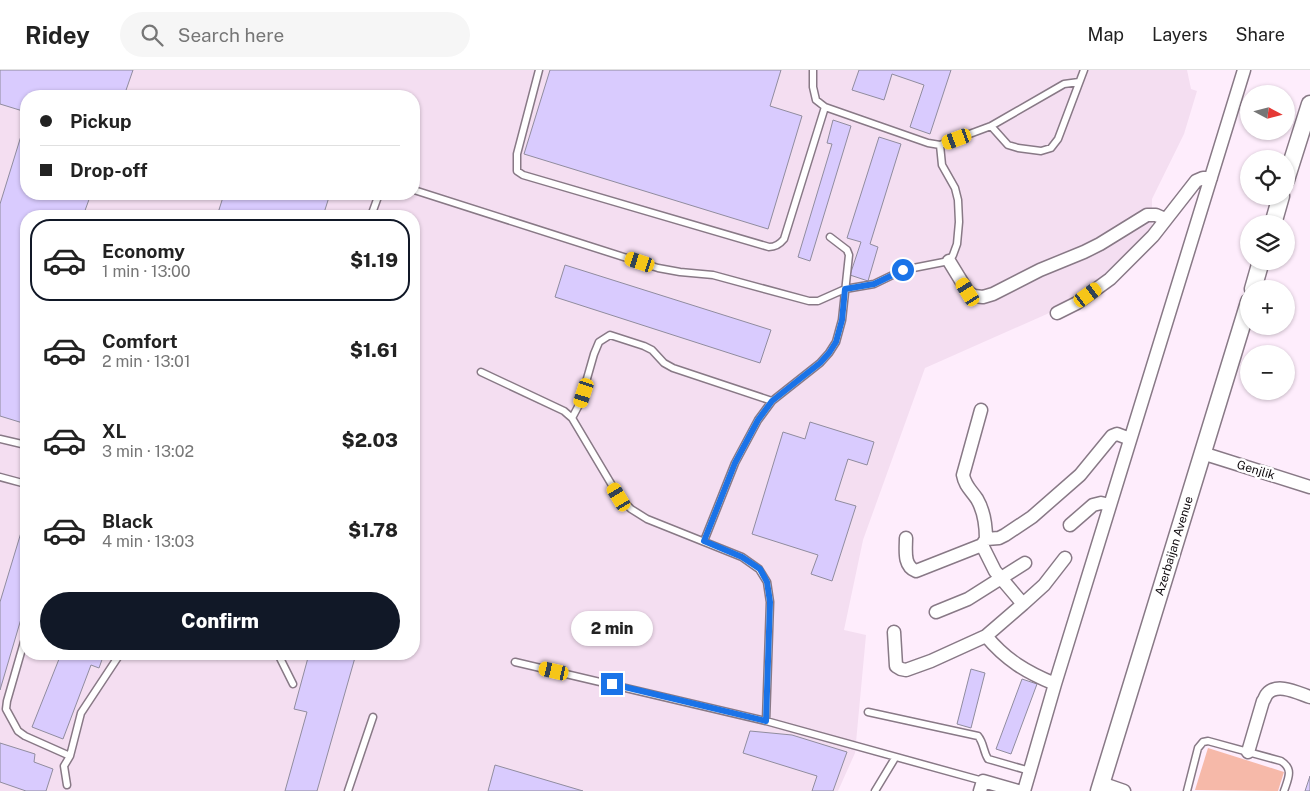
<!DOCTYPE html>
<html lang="en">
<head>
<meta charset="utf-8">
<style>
  body { margin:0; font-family:"Public Sans",sans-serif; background:#f6f6f6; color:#222; height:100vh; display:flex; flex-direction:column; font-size:19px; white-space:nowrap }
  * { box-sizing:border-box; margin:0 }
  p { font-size:16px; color:#767676 }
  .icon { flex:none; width:28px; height:28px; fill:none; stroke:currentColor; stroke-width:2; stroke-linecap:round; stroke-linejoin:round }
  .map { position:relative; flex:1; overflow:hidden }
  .sheet { position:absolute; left:20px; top:140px; width:400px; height:450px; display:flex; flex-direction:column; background:#fff; border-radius:20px; box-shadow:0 1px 4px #0004 }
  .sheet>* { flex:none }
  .guide { position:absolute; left:20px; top:20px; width:400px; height:110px; border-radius:20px; box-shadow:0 1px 4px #0004; display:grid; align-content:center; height:110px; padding:0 20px; background:#fff }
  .needle { width:32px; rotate:97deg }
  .tools { position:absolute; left:1240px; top:15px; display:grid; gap:10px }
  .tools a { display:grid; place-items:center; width:55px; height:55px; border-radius:50%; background:#fff; box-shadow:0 1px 4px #0004; font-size:25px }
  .end { position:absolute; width:22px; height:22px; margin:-11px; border:6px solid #1a73e8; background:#fff; box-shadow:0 0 0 2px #fff }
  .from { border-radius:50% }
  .bubble { position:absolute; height:35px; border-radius:18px; background:#fff; box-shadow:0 1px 4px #0004; font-size:16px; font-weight:800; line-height:35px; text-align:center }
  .car { position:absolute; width:15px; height:30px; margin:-15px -8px; border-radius:6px; box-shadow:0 0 4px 1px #0007; background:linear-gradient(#f5c518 24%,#345 0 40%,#f5c518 0 76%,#345 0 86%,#f5c518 0) }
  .guide b { display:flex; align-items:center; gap:18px; height:48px; font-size:19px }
  .guide b+b { border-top:1px solid #e0e0e0 }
  .guide i { width:12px; height:12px; background:#222 }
  ul { padding:9px 0 0; list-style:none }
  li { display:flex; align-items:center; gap:15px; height:82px; margin:0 10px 8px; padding:0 10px; border:2px solid transparent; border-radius:20px }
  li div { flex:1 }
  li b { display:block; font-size:19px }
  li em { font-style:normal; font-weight:800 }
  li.current { border-color:#111827 }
  li>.icon { width:45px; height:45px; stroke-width:1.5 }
  .button { display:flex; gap:10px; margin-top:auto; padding:10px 20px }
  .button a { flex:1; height:58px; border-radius:30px; background:#111827; color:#fff; font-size:20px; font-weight:800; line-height:58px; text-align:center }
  header { display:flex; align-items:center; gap:30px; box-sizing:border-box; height:70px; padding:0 25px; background:#fff; border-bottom:1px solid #e0e0e0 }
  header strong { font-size:24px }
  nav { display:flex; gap:28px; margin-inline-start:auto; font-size:18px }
  .search { width:350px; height:45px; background:#f6f6f6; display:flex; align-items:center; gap:12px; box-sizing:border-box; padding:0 18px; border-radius:28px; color:#767676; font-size:19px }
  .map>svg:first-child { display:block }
  .built { fill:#f4def1; fill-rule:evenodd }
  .green { fill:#f6b9a9 }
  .building { fill:#d9cbfe; stroke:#908c9e }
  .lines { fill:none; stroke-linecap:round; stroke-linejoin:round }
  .service-casing { stroke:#887986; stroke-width:9 }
  .minor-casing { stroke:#887986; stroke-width:15 }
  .tertiary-casing { stroke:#887986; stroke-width:19 }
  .service { stroke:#fff; stroke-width:6 }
  .minor { stroke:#fff; stroke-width:12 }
  .tertiary { stroke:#fff; stroke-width:16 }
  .route { stroke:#1a73e8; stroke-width:6 }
  .labels { text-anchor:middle; stroke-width:5; stroke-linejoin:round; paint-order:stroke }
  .street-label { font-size:12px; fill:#110c10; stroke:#fff }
</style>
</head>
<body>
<header>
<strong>Ridey</strong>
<div class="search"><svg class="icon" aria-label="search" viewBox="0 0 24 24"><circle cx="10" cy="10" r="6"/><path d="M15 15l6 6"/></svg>Search here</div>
<nav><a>Map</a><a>Layers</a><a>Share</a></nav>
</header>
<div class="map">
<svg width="1310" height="721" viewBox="0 0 1310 721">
  <rect width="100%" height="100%" fill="#feedfc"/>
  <path class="built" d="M 0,0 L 1187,0 L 1191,19 L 1197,21 L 1184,64 L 1152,129 L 1152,160 L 1110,203 L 1047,244 L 925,298 L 863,470 L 844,560 L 866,565 L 855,683 L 838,721 L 0,721 ZM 26,26 L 414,26 L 414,124 L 26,124 ZM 26,146 L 414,146 L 414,584 L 26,584 Z"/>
  <path class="green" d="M 1208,678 L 1284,702 L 1278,721 L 1195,720 Z"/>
  <path class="building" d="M 0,0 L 133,0 L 124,26 L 26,26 L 26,42 L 0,34 Z
    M 550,0 L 781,0 L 770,36 L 802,46 L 768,159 L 524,84 Z
    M 859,0 L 951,0 L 930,64 L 910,57 L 924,15 L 892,4 L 884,30 L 852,20 Z
    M 833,50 L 851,56 L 810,191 L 798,187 L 832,74 L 827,73 Z
    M 25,53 L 26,53 L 26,124 L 91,124 L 83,146 L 26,146 L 26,354 L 0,346 L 0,134 Z
    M 879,67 L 901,74 L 870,174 L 878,177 L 868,211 L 850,205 L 861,172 L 847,168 Z
    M 224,124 L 330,124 L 323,146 L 217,146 Z
    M 565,195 L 771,260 L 760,293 L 555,227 Z
    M 810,352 L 874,372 L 867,395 L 848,389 L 835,430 L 856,436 L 832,511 L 811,504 L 818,485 L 752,464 L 783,362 L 805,369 Z
    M 26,446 L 26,532 L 0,620 L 0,532 Z
    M 61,584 L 104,584 L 99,598 L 91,595 L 63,669 L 32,657 Z
    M 309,584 L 356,584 L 317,721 L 285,721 L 307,642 L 294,639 Z
    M 971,599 L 985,603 L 971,658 L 957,654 Z
    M 1022,609 L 1037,614 L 1011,684 L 996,679 Z
    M 750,661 L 792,665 L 847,682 L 833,721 L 812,721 L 817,706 L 743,683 Z
    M 0,673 L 35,684 L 34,692 L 53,699 L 46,721 L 26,721 L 0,712 Z
    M 495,695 L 583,721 L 488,721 Z
    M 1310,706 L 1310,721 L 1305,721 Z"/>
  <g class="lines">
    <g class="service-casing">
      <path id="service" d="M 539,0 L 517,84 L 517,101 L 523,105 L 769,177 C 776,177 780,174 784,169 L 825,37
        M 813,0 L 813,17 L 816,30 L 825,37 L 928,73 L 940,75 L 991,56
        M 1079,12 L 1064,14 L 991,56 L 1008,75 L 1018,78 L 1041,81 L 1051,78 L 1058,69 L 1084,0
        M 414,120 L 658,198 L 680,202 L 713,205 L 809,231 L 818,231 L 845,219 L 874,214 L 903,200 L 949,191 L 953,185 L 957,174 L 959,152 L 958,130 L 955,118 L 942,95 L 940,75
        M 371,146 L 379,124
        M 481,302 L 564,341 L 572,348 L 619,427 L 631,439 L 647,449 L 742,487 L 759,499 L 767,512 L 770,532 L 766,651
        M 572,348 L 580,333 L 594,284 L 599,272 L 610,265 L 644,276 L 652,280 L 664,293 L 673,298 L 772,331
        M 0,369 L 26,375
        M 0,407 L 26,414
        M 704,471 L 735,393 L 758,350 L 772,331 L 820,293 L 829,283 L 836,272 L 842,250 L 849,185 L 847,180 L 830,167
        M 26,565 L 7,631 L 6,639 L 18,661 L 25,666 L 70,686
        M 278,584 L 293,614
        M 515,592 L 766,651 L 983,711
        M 868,642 L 978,666 C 984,673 983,681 988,689 L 1030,701
        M 67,715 L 64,696 L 70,686 L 81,643 L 120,584
        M 348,721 L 373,647
        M 875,721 L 895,688
        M 1187,721 L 1198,678 L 1203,672 L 1208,671 L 1281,691 C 1294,699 1288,709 1284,721"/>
    </g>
    <g class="minor-casing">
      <path id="minor" d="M 949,191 L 968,222 L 974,226 L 983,227 L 993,224 L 1040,200 L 1084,182 L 1100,174 L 1147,145 L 1156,145 L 1165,149
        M 1057,243 L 1077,233 L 1110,209 L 1153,166 L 1196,111 L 1203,108 L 1211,108
        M 981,340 L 963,405 C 965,416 971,420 977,429 C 984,441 986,455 986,469
        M 1202,383 L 1310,417
        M 1070,455 L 1093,435 L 1101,433 L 1110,435
        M 906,468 C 906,480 903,496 916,501 L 982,475
        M 1023,534 L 1044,515 L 1065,488
        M 936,542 L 968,529 L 1025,493
        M 894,562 L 896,596 L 901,599 L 906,600 L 931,591 L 986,566
        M 1055,614 C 1026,602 1006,590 986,566 L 1023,534 L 995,501 L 982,475 L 986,469 L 999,468 L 1005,465 L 1032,447 L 1080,405 L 1112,366 L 1117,364 L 1130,369
        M 1248,682 L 1263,631 C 1265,629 1265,626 1267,624 C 1277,612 1298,623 1310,627
        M 1101,713 L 1124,721
        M 980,721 L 983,711 L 1018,721
        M 1024,721 L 1055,614 L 1244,0"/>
    </g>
    <g class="tertiary-casing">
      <path id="tertiary" d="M 1286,110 L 1310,34
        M 1273,154 L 1281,126
        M 1253,219 L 1261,191
        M 1099,721 L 1249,232"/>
    </g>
    <use href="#service" class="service"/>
    <use href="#minor" class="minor"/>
    <use href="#tertiary" class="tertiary"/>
  </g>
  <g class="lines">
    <path class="route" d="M 612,614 L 766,651 L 770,532 L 767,512 L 760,499 L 742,487 L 704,471 L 735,393 L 758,350 L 772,331 L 820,293 L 829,283 L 836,272 L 842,250 L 845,219 L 874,214 L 903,200"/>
  </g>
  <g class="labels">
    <g class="street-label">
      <text transform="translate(1256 400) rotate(17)" y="4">Genjlik</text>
      <text transform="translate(1174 476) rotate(-73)" y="4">Azerbaijan Avenue</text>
    </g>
  </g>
</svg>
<div class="tools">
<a><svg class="needle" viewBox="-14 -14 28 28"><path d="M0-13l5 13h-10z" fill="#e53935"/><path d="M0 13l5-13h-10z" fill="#767676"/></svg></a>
<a><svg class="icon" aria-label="locate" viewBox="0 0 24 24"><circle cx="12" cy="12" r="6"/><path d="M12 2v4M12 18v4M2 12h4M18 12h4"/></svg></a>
<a><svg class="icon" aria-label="layers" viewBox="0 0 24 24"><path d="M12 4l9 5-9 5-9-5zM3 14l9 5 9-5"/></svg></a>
<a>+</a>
<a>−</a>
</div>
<i class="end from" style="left:903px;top:200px"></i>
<i class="end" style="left:612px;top:614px"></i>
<div class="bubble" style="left:571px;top:541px;width:82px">2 min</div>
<i class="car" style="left:957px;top:69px;rotate:250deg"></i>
<i class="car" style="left:640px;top:192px;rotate:288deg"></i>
<i class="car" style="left:968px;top:222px;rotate:328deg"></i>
<i class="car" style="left:1088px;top:225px;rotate:54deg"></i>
<i class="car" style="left:584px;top:323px;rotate:198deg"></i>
<i class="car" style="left:619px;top:427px;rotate:329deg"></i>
<i class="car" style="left:554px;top:601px;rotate:283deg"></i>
<div class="guide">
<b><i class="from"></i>Pickup</b>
<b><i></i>Drop-off</b>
</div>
<section class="sheet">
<ul>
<li class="current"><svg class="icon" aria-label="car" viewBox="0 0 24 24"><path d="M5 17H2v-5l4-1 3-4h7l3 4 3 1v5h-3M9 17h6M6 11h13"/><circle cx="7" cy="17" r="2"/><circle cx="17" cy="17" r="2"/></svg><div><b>Economy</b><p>1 min · 13:00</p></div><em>$1.19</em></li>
<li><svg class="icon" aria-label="car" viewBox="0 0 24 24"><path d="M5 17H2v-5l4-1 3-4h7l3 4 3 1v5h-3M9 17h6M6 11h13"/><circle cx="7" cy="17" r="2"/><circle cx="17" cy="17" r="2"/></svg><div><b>Comfort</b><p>2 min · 13:01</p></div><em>$1.61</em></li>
<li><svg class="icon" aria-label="car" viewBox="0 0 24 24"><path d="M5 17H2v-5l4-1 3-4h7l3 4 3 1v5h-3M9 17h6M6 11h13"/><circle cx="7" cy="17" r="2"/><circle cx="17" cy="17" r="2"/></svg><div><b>XL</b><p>3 min · 13:02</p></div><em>$2.03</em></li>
<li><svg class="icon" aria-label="car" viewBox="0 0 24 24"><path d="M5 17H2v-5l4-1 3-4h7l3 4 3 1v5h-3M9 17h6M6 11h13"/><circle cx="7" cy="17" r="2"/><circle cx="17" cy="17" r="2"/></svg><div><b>Black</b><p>4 min · 13:03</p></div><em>$1.78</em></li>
</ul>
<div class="button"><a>Confirm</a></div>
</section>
</div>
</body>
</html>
